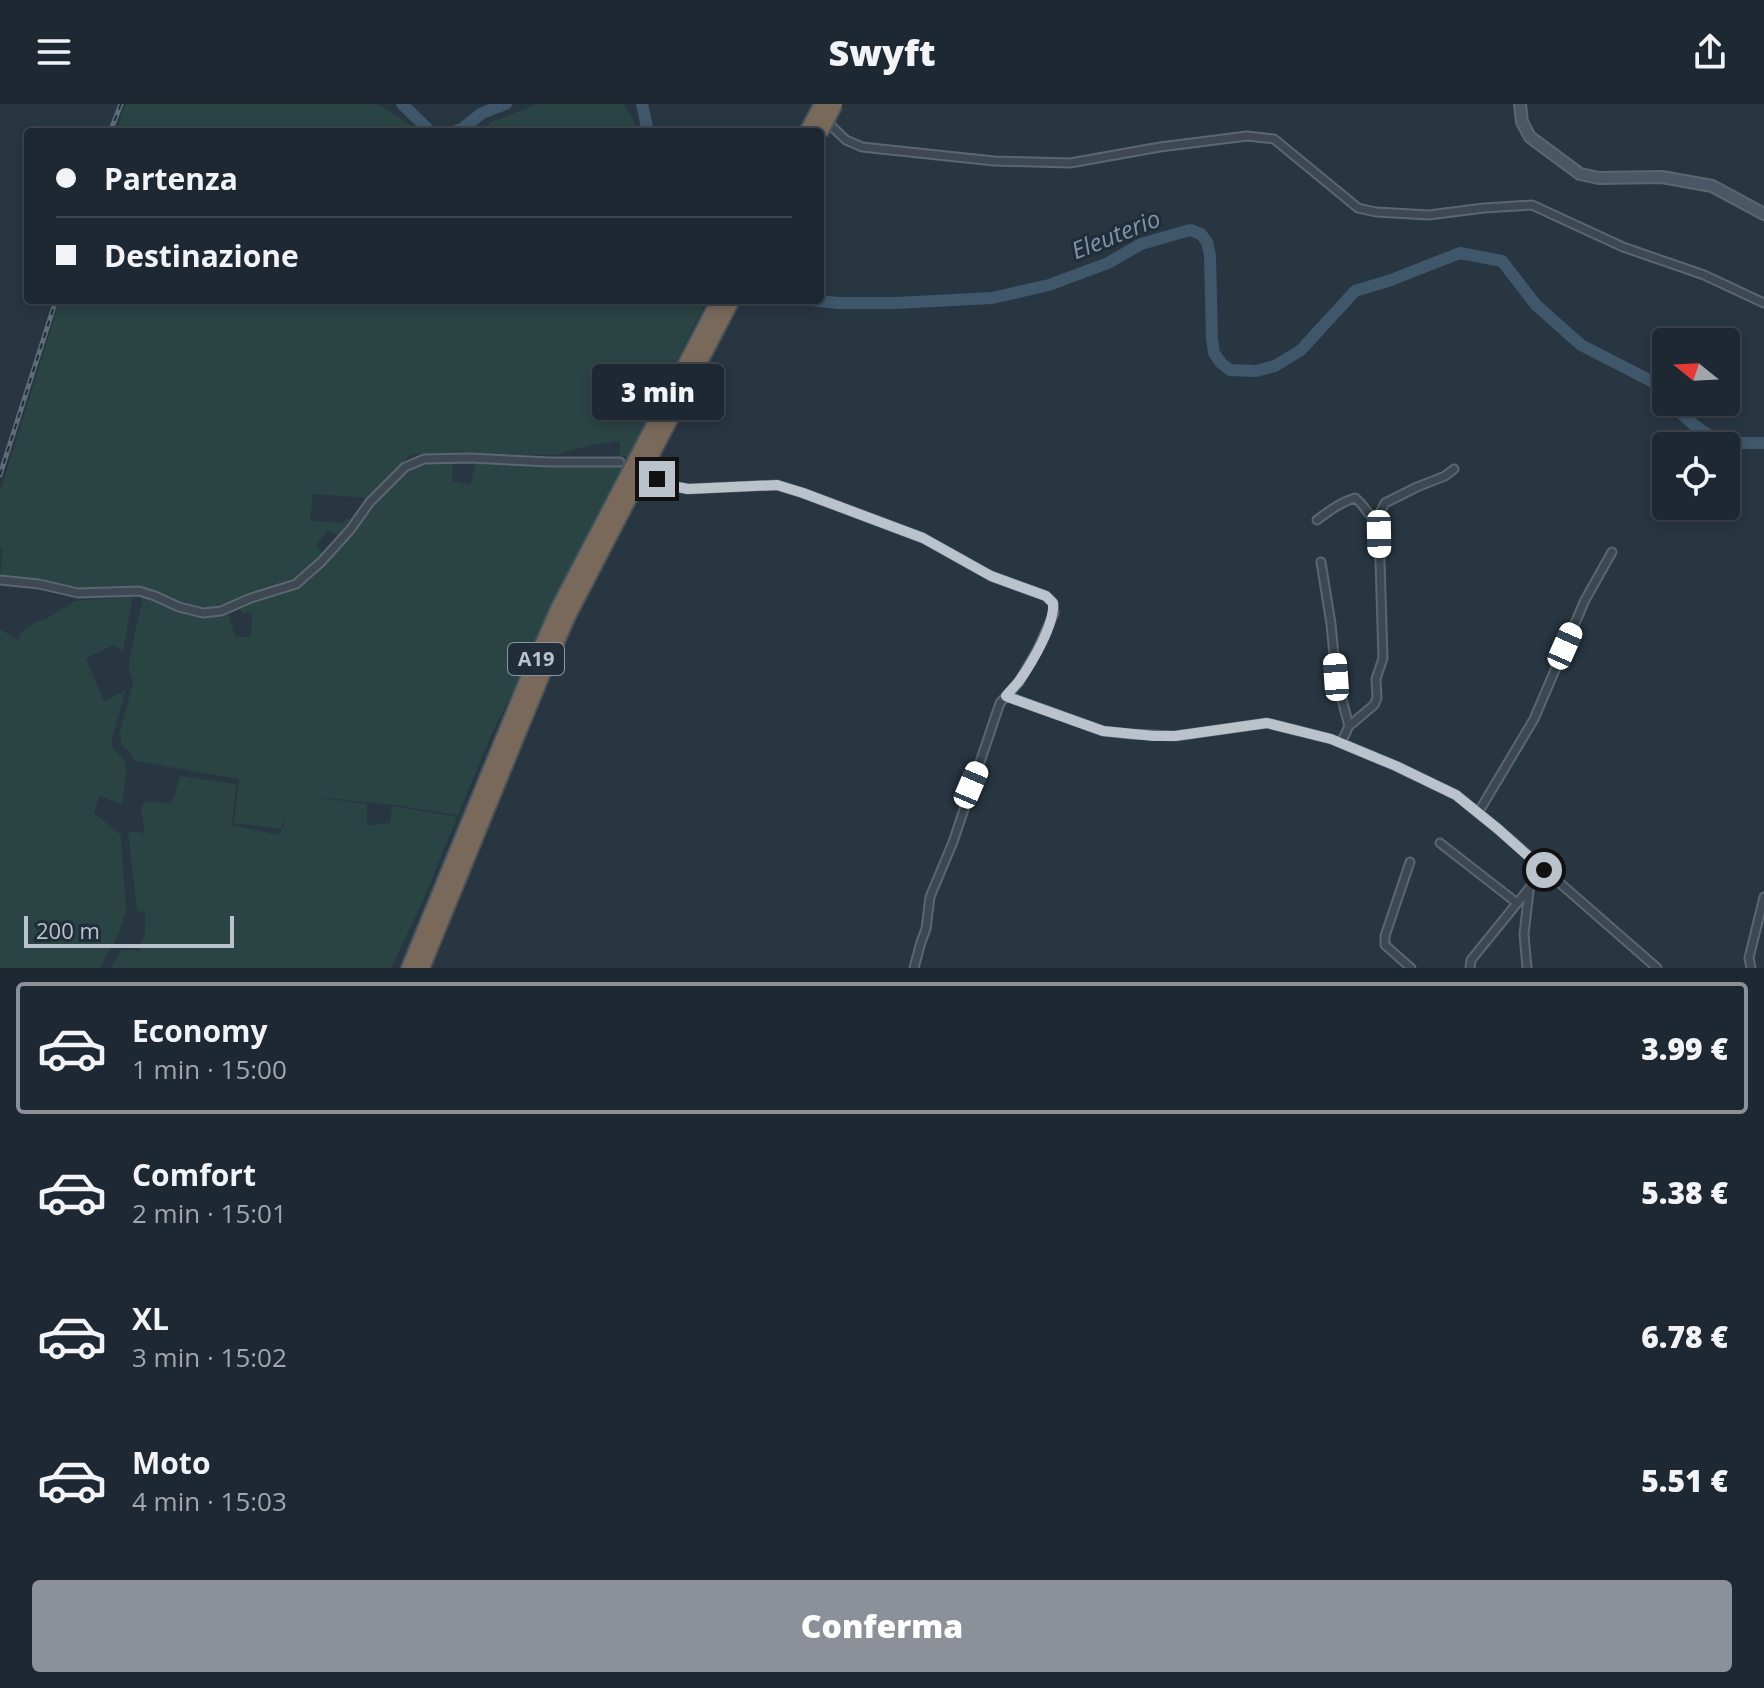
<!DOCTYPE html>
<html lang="it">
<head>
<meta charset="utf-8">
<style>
  body { margin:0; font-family:"Open Sans",sans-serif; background:#2b343e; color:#f1f3f6; height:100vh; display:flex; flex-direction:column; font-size:30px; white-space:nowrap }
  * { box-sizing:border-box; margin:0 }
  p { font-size:26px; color:#a1a6ac }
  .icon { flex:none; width:44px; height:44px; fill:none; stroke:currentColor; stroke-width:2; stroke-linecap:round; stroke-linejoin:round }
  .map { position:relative; height:864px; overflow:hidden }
  .drawer { display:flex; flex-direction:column; background:#1e2832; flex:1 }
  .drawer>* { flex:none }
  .top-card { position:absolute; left:24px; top:24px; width:800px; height:176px; border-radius:8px; box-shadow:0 4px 12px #0003,0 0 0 2px #3c444d; display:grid; align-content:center; height:176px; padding:0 32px; background:#1e2832 }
  .needle { width:52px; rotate:288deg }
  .buttons { position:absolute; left:1652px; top:224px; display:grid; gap:16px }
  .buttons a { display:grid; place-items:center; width:88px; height:88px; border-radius:8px; background:#1e2832; box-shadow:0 4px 12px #0003,0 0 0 2px #3c444d; font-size:40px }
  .scale { position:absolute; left:24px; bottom:20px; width:210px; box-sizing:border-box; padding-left:8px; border:4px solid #bac3cc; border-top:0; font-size:22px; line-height:28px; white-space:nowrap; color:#bac3cc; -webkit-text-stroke:6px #212d38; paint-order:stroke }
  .end { position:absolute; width:36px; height:36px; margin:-18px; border:10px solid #bac3cc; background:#111; box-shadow:0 0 0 4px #111 }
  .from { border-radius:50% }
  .bubble { position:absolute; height:56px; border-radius:8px; background:#1e2832; box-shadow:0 4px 12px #0003,0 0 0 2px #3c444d; font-size:26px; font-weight:800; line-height:56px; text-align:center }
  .car { position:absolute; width:24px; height:48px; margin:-24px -12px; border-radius:10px; box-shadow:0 0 6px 2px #0007; background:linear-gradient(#fff 24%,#345 0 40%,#fff 0 76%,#345 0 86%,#fff 0) }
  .top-card b { display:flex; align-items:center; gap:28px; height:76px; font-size:30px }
  .top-card b+b { border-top:2px solid #3c444d }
  .top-card i { width:20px; height:20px; background:#f1f3f6 }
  ul { padding:14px 0 0; list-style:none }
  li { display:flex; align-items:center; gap:24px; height:132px; margin:0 16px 12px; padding:0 16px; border:4px solid transparent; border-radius:8px }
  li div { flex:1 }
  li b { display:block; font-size:30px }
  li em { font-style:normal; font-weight:800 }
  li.on { border-color:#8c9099 }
  li>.icon { width:72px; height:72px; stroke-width:1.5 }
  .cta { display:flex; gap:16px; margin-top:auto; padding:16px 32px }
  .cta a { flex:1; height:92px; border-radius:8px; background:#8c9099; color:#fff; font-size:32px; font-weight:800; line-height:92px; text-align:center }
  header { display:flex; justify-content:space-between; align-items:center; height:104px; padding:0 32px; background:#1e2832; font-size:36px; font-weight:800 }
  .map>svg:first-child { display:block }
  .green { fill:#2a4343 }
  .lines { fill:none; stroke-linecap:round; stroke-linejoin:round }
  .river { stroke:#3f566b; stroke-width:12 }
  .street-tunnel { stroke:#3e4b57; stroke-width:7; stroke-dasharray:7 3.5; stroke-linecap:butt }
  .street-casing { stroke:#5b6670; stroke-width:11 }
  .secondary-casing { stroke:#5b6670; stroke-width:14 }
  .highway-casing { stroke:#47535d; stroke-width:18 }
  .street { stroke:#3d4852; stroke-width:7 }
  .secondary { stroke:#4b5765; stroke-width:10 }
  .highway { stroke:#78695a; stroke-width:14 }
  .rail-casing { stroke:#5f6c79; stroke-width:5 }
  .rail { stroke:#212d38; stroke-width:2; stroke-dasharray:6; stroke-linecap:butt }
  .highway-bridge-casing { stroke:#47535d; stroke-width:18; stroke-linecap:butt }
  .highway-bridge { stroke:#78695a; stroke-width:14 }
  .route { stroke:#bac3cc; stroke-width:10 }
  .labels { text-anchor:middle; stroke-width:6; stroke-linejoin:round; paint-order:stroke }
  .shield { fill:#212d38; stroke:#8c96a0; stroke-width:2 }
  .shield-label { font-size:20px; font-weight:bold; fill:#bac3cc }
  .water-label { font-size:24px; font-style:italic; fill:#7c96ad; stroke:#212d38 }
</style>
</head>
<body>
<header><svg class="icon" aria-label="menu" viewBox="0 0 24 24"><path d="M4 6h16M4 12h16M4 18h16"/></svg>Swyft<svg class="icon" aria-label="share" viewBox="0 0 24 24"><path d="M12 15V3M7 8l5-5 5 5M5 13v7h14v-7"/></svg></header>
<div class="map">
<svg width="1764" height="864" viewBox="0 0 1764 864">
  <rect width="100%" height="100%" fill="#283642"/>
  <path class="green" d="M 126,0 L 377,0 L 421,28 L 116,28 Z
    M 538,0 L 623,0 L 633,16 L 636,28 L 483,28 L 491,18 Z
    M 60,196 L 707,196 L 629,353 L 620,352 L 620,337 L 591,341 L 555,351 L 411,350 L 369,394 L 313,390 L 310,417 L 342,419 L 347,414 L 352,416 L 338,432 L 328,427 L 316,441 L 323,450 L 309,465 L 289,478 L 208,505 L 188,501 L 131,482 L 76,484 L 0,470 L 3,446 L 0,445 L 0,388 Z
    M 453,357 L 452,377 L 470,381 L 476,358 L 512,361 L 520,359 L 540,362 L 550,360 L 581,360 L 624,363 L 543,520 L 518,578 L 492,629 L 458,711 L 395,701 L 297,691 L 367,700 L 367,722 L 390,719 L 392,702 L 457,713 L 423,797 L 391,864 L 110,864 L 122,846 L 139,847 L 145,828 L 145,808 L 137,807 L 128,727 L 145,729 L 141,706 L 144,698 L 172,699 L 180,672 L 236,680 L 232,721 L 279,731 L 288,711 L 280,725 L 234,719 L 239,675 L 135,657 L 128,646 L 121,641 L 120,628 L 133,578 L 129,566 L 129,556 L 143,493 C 179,501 186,520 228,508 L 235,533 L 251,533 L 252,509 L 242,510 L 240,502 L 283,488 L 308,478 L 343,440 L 399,373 C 418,359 431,359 453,357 Z
    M 133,492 L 123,548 L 114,541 L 86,554 L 104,597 L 126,586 L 112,635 L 112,643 L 125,657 L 126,668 L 122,700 L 99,692 L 94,709 L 121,731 L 126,807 L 118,831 L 100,864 L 0,864 L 0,525 L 19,537 L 20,530 L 37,517 L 46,515 L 75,497 Z"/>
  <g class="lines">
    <path class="river" d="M 402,0 L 431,28
      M 642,0 L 648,28
      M 453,28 L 462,25 L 482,9 L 506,0
      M 810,196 L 838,199 L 896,199 L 992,194 L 1049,181 L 1108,159 L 1141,140 L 1190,126 L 1201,130 L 1207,138 L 1210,151 L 1212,235 L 1214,249 L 1221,259 L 1230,266 L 1256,267 L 1275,262 L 1301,246 L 1355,187 L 1391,176 L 1460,149 L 1502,157 L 1536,201 L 1581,241 L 1653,278 L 1666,293
      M 1671,298 C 1685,314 1702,331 1724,337 C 1736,340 1751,339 1764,339"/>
    <path class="street-tunnel" d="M 620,358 L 657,375"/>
    <g class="street-casing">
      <path id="street" d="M 825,16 L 846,36 L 862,43 L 994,57 L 1070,59 L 1160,43 L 1247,32 L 1274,35 L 1358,104 L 1376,108 L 1429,111 L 1484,104 L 1532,101 L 1623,143 L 1704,171 L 1764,199
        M 657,375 L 672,382 L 688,385 L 777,381 L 803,389 L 923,434 L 991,472 L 1046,492 L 1053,499 L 1054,509 L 1038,545 L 1019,578 L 1000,599 L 953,738 L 930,793 L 926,825 L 921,838 L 914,864
        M 1317,416 C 1329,407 1341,398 1355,394 C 1365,401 1368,413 1379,419
        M 1321,458 L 1331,520 L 1336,573 L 1349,622
        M 0,476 L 39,480 L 78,489 L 139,487 L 155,492 L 179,503 L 203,509 L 221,507 L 251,494 L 296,480 L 321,458 L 350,426 L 370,398 L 405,363 L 424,355 L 470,354 L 549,358 L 620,358
        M 1006,592 L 1103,627 L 1130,630 L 1175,632 L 1267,619 L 1331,635 L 1396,662 L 1456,691 L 1498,725 L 1657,864
        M 1341,639 L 1349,622 L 1374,601 L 1377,594 L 1376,575 L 1383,554 L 1380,457 L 1379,416 L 1381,407 L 1385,399 L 1417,383 L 1445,372 L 1454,365
        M 1478,709 L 1534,615 L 1585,496 L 1612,448
        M 1440,739 L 1517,799
        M 1410,758 L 1385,832 L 1385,841 L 1411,864
        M 1470,864 L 1471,856 L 1544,766
        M 1527,864 L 1524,830 L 1529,787
        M 1751,864 L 1749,854 L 1764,793"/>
    </g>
    <g class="secondary-casing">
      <path id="secondary" d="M 1520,0 L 1522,18 L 1530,33 L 1580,70 L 1599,74 L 1662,73 L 1712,82 L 1764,110"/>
    </g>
    <g class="highway-casing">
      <path id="highway" d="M 409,864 L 531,567 L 558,505 L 719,196
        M 422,864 L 542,571 L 569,510 L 732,196"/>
    </g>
    <use href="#street" class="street"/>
    <use href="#secondary" class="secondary"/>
    <use href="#highway" class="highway"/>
    <g class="rail-casing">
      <path id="rail" d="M 110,28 L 121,0
        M 0,371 L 56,196"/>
    </g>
    <use href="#rail" class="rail"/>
    <g class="highway-bridge-casing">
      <path id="highway-bridge" d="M 807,28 L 822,0
        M 820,29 L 835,0"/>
    </g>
    <use href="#highway-bridge" class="highway-bridge"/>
  </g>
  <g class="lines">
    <path class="route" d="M 657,375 L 672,382 L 688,385 L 777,381 L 803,389 L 923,434 L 991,472 L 1046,492 L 1053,499 C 1055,520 1032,559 1019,577 C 1015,582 1010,587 1006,592 L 1008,593 L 1103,627 L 1154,632 L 1175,632 L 1267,619 L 1331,635 L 1396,662 L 1456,691 L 1498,725 L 1544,766"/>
  </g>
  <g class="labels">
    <rect class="shield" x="508" y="539" width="56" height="32" rx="6"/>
    <g class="shield-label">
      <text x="536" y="562">A19</text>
    </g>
    <g class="water-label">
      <text transform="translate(1116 131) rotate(-22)" y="8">Eleuterio</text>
    </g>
  </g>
</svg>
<div class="buttons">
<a><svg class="needle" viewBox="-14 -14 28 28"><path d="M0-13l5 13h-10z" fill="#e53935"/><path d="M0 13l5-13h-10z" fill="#a1a6ac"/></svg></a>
<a><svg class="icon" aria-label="locate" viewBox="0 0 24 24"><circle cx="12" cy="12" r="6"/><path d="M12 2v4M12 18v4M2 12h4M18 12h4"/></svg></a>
</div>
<div class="scale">200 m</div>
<i class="end from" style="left:1544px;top:766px"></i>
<i class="end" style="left:657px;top:375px"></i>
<div class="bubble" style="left:592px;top:260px;width:132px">3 min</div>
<i class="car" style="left:1379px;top:430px;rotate:179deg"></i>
<i class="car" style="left:1565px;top:542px;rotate:24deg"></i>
<i class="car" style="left:1336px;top:573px;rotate:356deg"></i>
<i class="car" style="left:971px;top:681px;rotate:23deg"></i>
<div class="top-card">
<b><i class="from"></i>Partenza</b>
<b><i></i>Destinazione</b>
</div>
</div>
<section class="drawer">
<ul>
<li class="on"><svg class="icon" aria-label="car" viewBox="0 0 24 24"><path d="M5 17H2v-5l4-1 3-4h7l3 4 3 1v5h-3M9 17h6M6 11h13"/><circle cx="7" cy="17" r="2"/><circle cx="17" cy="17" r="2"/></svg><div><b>Economy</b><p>1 min · 15:00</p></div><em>3.99 €</em></li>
<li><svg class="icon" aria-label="car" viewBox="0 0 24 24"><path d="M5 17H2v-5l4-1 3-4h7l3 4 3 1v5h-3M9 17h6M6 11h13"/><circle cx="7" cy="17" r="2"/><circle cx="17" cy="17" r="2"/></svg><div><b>Comfort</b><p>2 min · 15:01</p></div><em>5.38 €</em></li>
<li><svg class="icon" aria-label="car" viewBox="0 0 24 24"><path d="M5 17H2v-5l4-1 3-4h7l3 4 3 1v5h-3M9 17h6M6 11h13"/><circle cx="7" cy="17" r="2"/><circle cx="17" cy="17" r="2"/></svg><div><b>XL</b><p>3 min · 15:02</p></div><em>6.78 €</em></li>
<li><svg class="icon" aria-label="car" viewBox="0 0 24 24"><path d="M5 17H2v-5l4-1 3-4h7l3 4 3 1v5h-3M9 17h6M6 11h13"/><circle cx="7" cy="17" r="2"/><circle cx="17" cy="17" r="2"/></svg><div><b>Moto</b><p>4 min · 15:03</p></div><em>5.51 €</em></li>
</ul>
<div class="cta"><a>Conferma</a></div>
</section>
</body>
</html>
